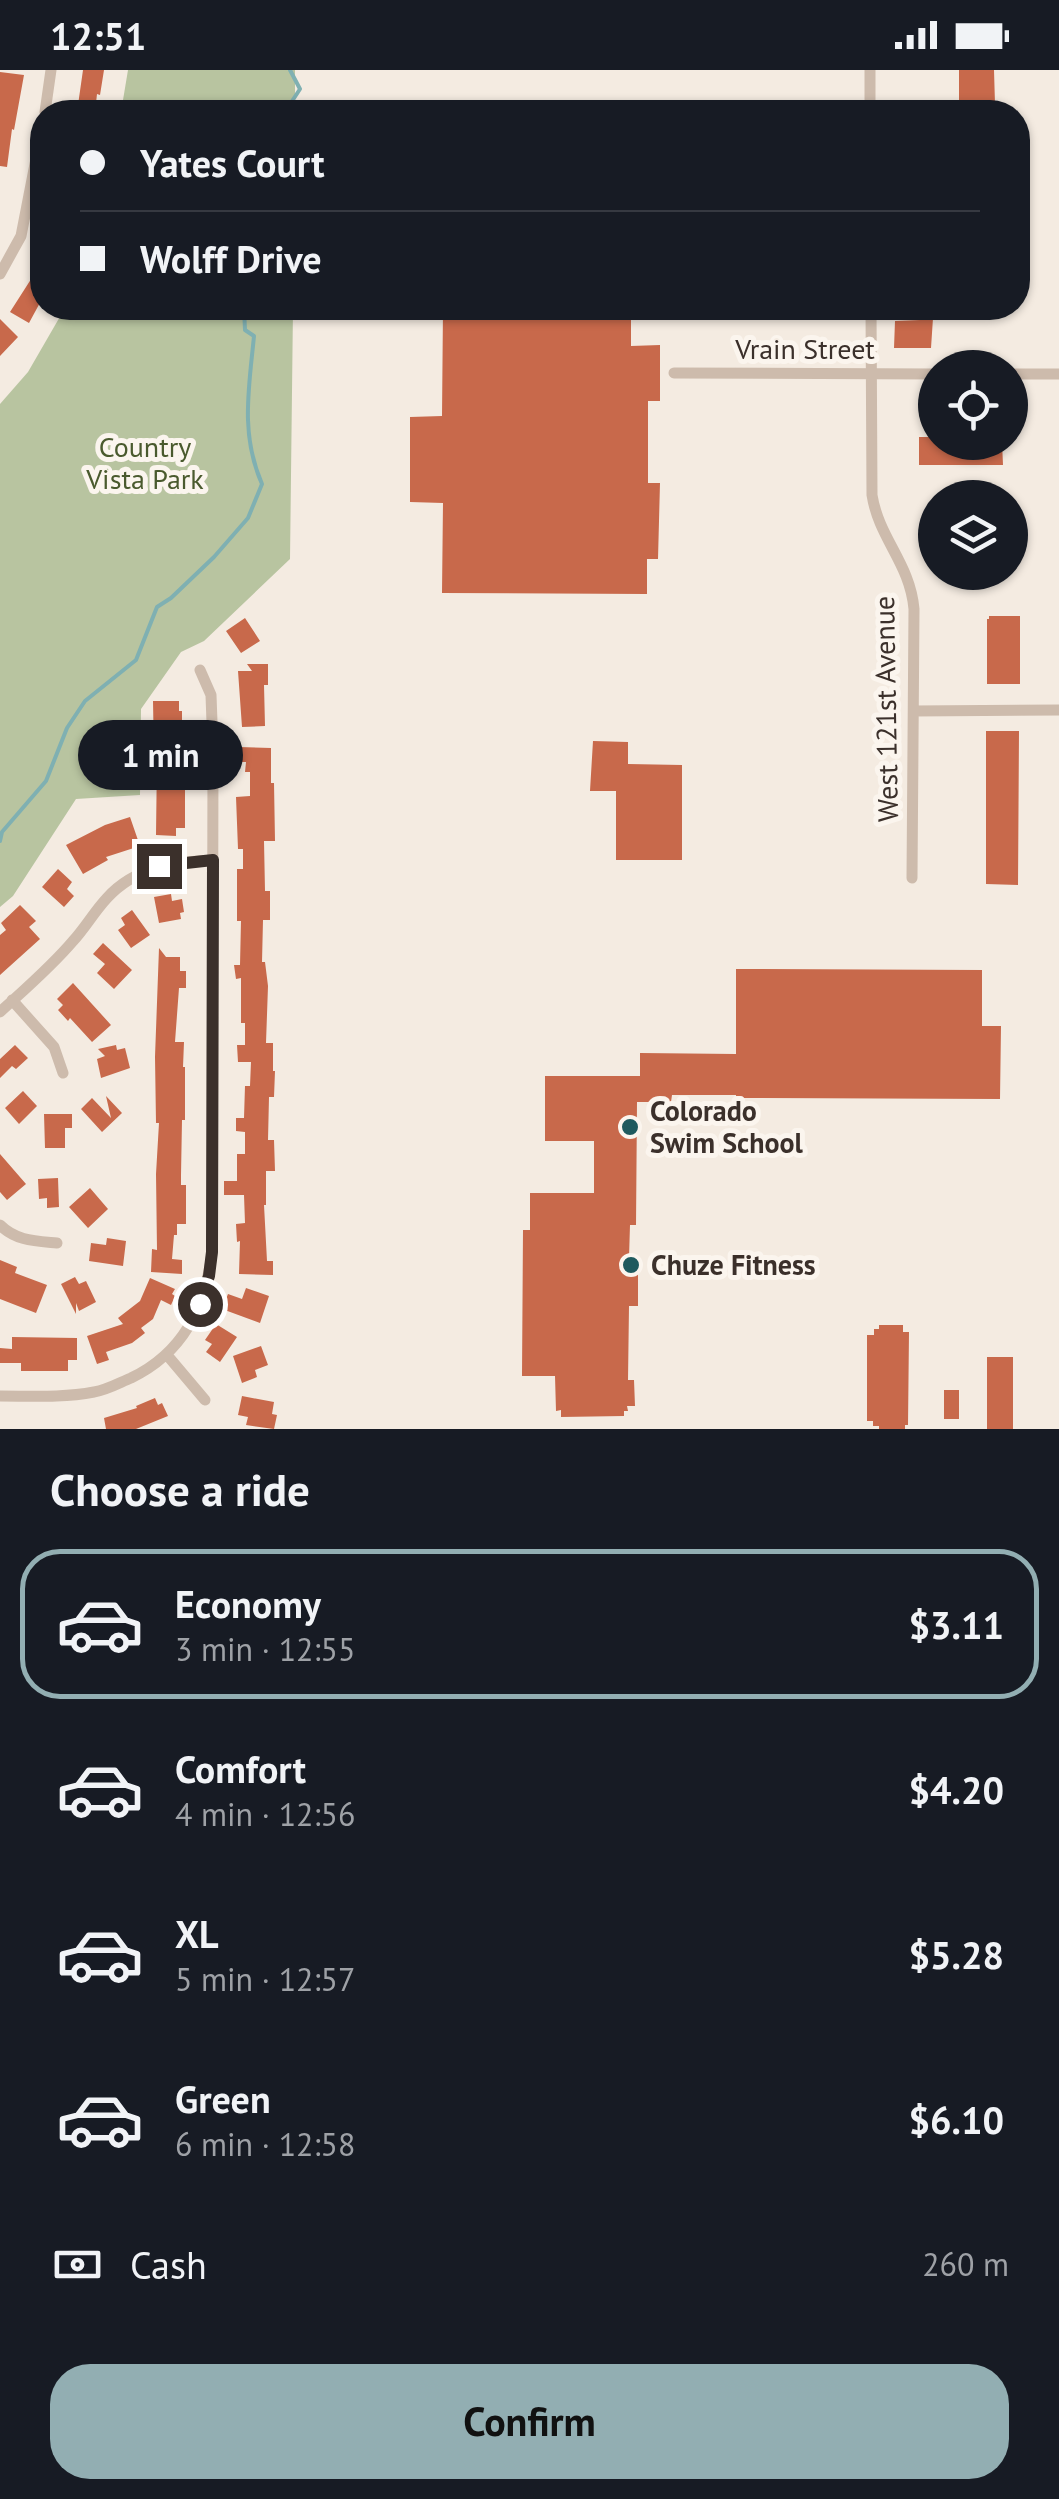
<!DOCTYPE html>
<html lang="en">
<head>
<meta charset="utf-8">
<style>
  body { margin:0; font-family:"PT Sans",sans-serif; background:#20242c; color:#f1f3f6; height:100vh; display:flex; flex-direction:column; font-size:38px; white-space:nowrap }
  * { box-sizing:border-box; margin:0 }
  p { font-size:32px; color:#9ea1a6 }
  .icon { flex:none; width:55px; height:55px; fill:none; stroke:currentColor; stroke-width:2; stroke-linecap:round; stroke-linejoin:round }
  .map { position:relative; height:1359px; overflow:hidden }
  .details { display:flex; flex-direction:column; background:#171b24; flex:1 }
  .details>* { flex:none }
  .top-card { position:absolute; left:30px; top:30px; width:1000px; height:220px; border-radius:40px; box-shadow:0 2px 8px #0004; display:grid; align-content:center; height:220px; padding:0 50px; background:#171b24 }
  .fabs { position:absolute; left:918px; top:280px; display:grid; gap:20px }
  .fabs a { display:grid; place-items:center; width:110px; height:110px; border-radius:50%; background:#171b24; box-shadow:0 2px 8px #0004; font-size:50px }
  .end { position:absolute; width:45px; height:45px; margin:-22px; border:12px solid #3b302b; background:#fff; box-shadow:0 0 0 5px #fff }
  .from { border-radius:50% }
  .bubble { position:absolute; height:70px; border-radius:35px; background:#171b24; box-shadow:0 2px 8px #0004; font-size:32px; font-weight:700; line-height:70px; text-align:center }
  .top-card b { display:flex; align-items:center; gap:35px; height:95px; font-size:38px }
  .top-card b+b { border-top:2px solid #363941 }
  .top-card i { width:25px; height:25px; background:#f1f3f6 }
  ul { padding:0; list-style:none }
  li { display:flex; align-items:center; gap:30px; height:150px; margin:0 20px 15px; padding:0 30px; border:5px solid transparent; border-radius:40px }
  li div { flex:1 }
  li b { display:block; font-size:38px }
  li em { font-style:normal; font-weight:700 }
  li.selected { border-color:#92aeb2 }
  li>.icon { width:90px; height:90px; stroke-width:1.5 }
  h2 { padding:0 50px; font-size:45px; line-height:120px }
  .pay { display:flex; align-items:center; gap:25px; height:110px; padding:0 50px; font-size:38px }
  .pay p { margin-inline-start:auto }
  .button { display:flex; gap:20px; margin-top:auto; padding:20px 50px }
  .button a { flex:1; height:115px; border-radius:40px; background:#92aeb2; color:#111; font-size:40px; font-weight:700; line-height:115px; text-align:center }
  .status { display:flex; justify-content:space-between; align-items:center; height:70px; padding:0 50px; background:#171b24; direction:ltr }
  .status svg { height:28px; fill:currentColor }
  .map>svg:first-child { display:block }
  .green { fill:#b8c4a0 }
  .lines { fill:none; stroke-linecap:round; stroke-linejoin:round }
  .stream { stroke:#7fb0b2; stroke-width:4 }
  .building { fill:#c8694b }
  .minor { stroke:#cdbbac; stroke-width:11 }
  .route { stroke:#3b302b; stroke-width:12 }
  .poi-dot { fill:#1f5a5e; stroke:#fbf5ee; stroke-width:4 }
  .labels { text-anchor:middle; stroke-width:10; stroke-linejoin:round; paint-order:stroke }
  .street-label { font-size:28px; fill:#3b302b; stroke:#fbf5ee }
  .park-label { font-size:28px; fill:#4a5a2e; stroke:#fbf5ee }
  .poi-label { font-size:28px; font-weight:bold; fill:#3b302b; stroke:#fbf5ee; text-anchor:start }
</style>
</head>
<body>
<div class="status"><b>12:51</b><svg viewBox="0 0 49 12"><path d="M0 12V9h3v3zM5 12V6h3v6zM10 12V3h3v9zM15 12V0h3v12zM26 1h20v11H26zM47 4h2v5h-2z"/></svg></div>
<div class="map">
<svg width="1059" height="1359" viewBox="0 0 1059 1359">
  <rect width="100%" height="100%" fill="#f4ebe1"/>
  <path class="green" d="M 128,0 L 295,0 L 295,42 L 121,42 Z
    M 65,238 L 293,238 L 290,489 L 204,571 L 181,582 L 141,639 L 140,725 L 76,729 L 13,826 L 0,837 L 0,334 L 28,302 Z"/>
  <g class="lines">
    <path class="stream" d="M 285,42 L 300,19 L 290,0
      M 0,771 L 2,762 L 46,711 L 67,658 L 85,631 L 136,590 L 157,537 L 171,528 L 214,487 L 248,448 L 262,414 C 240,364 249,318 254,266 L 245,260 L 244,238"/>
  </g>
  <path class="building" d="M 83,0 L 104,0 L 100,25 L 97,24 L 95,42 L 77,42 Z
    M 959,0 L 994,0 L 995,34 L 959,33 Z
    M 0,2 L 24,5 L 14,60 L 12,59 L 7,97 L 0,96 Z
    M 42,192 L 42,229 L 29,253 L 10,242 Z
    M 443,238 L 631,238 L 631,276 L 660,275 L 660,331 L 648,331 L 648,413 L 660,413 L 658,489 L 647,489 L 647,524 L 442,523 L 443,433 L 410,432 L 410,347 L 442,346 Z
    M 920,248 L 933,248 L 931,278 L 894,278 L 895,251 L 920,250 Z
    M 0,249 L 18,267 L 0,286 Z
    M 919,367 L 935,367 L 935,372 L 1002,372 L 1003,395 L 919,395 Z
    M 989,546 L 1020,546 L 1020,614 L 987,614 L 987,549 L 989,549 Z
    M 245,548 L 260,571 L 241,583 L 226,561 Z
    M 247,594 L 268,594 L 268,615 L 264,615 L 265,656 L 242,657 L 238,601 L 252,601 Z
    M 153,631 L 179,631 L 179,641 L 182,641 L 182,673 L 186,673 L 185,688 L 178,688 L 178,710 L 185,710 L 185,758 L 176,758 L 176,766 L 156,765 L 157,687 L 154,687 Z
    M 986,661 L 1019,661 L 1018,815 L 986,814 Z
    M 593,671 L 628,672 L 628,694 L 682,695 L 682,790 L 616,790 L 616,721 L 590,721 Z
    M 238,677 L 271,678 L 271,713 L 274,713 L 275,771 L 264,771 L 265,821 L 270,821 L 270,850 L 263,850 L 262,892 L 265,892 L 268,916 L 266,973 L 273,973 L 273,1001 L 275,1001 L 274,1027 L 269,1027 L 268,1070 L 274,1070 L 275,1101 L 266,1101 L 266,1135 L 264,1135 L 267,1191 L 273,1191 L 273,1205 L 239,1204 L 240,1171 L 237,1172 L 236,1154 L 245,1153 L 244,1125 L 224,1125 L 224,1111 L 237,1111 L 237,1084 L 245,1084 L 245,1062 L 236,1061 L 236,1048 L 244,1048 L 245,1016 L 250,1016 L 251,992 L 238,992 L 237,975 L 245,975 L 245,953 L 241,953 L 241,908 L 236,909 L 234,895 L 240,895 L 241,851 L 237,851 L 237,799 L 243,799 L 243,779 L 238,779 L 236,727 L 250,726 L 250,702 L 245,702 L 246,692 L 238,692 Z
    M 130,747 L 140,776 L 106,787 L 108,790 L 83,804 L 66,775 L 105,755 Z
    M 58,799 L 72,812 L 67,819 L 74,826 L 64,837 L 42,817 Z
    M 171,824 L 172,831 L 182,829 L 184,842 L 180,843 L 181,849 L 159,853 L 154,827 Z
    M 20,835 L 36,851 L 29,857 L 40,869 L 0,905 L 0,865 L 6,860 L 1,853 Z
    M 132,840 L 150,865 L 131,878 L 118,860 L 125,855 L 121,848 Z
    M 103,873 L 132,900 L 114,919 L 97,903 L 105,894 L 93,884 Z
    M 159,878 L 166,887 L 180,887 L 180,901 L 186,901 L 186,918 L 179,918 L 175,972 L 184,972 L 183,997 L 185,997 L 185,1050 L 182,1050 L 181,1105 L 181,1115 L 186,1115 L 186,1154 L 177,1154 L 177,1165 L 174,1165 L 172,1189 L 182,1190 L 182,1204 L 151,1202 L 152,1179 L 157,1180 L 156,1104 L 159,1053 L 156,1053 L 155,987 Z
    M 736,899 L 982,900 L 982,956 L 1001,956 L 1000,1029 L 736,1028 L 736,1025 L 672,1025 L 671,1032 L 637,1032 L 636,1155 L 630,1155 L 629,1188 L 638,1188 L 638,1236 L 629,1236 L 628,1310 L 634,1310 L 635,1336 L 627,1336 L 628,1341 L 624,1341 L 624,1346 L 561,1347 L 561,1340 L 556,1341 L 555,1306 L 522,1306 L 523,1160 L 530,1160 L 530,1123 L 594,1123 L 594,1071 L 545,1071 L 545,1006 L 640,1006 L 640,983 L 736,984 Z
    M 73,913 L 111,955 L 92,972 L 70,948 L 68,951 L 58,940 L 63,935 L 57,929 Z
    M 15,975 L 28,988 L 16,999 L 12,996 L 0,1008 L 0,989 Z
    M 116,975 L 117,980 L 125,978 L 130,998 L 101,1008 L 97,989 L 105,986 L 98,979 Z
    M 23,1021 L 37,1036 L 19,1054 L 5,1038 Z
    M 106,1026 L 122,1043 L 102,1062 L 81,1039 L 92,1028 L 111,1048 Z
    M 44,1044 L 72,1044 L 72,1058 L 65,1058 L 65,1078 L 45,1078 Z
    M 0,1084 L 26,1114 L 7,1130 L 0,1122 Z
    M 58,1108 L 59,1137 L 47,1138 L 47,1128 L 39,1129 L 38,1109 Z
    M 90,1118 L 108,1139 L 88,1158 L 69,1137 Z
    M 107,1168 L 126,1171 L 123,1196 L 89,1191 L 91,1173 L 106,1175 Z
    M 0,1190 L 17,1197 L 15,1203 L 47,1215 L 36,1243 L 0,1229 Z
    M 75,1207 L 79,1214 L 86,1211 L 96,1232 L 79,1241 L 76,1233 L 76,1244 L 61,1214 Z
    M 150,1208 L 175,1219 L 172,1224 L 175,1226 L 171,1235 L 161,1230 L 153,1249 L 141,1258 L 145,1263 L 132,1273 L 106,1282 L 109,1290 L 97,1294 L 87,1266 L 123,1254 L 118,1248 L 140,1231 Z
    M 246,1218 L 269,1226 L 260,1253 L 222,1239 L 228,1224 L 242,1229 Z
    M 216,1254 L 237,1267 L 220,1292 L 206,1282 L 212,1274 L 205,1270 Z
    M 879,1255 L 903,1255 L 903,1262 L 909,1262 L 908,1355 L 905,1355 L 905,1359 L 879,1359 L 879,1356 L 873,1356 L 873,1351 L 867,1351 L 867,1265 L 874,1265 L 874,1259 L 879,1259 Z
    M 12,1267 L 77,1268 L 77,1290 L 68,1290 L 68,1301 L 21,1301 L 21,1293 L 0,1293 L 0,1278 L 12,1279 Z
    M 261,1276 L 268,1295 L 255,1300 L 257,1307 L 242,1313 L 233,1286 Z
    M 987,1287 L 1013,1287 L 1013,1359 L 987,1359 Z
    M 944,1320 L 959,1320 L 959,1349 L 944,1349 Z
    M 242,1326 L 274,1332 L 272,1344 L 277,1345 L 274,1359 L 246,1355 L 248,1347 L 238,1345 Z
    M 155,1328 L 158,1335 L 162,1333 L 168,1346 L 136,1359 L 106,1359 L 104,1348 L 137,1338 L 136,1336 Z"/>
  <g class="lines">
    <path class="minor" d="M 45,42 L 51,0
      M 870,42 L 870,0
      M 0,204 L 21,166 L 42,58
      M 871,238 L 872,425 C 879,469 910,493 914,539 L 912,808
      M 674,303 L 935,304
      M 1010,304 L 1059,304
      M 914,641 L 1059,640
      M 12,930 L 54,977 L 63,1003
      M 0,942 C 25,919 51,897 73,871 C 85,858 94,842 107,828 C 135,797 173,792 213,790
      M 0,1155 C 16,1171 35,1171 57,1173
      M 167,1285 L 205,1330
      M 0,1326 C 31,1326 63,1328 94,1322 C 107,1320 119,1313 131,1308 C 183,1283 205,1238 212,1183 L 213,680 L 211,625 L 200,600"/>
  </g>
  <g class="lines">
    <path class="route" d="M 159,796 L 213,790 L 212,1182 L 209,1206 L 200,1234"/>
  </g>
  <g class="poi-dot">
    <circle cx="630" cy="1057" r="10"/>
    <circle cx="631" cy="1195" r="10"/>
  </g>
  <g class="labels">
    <g class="street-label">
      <text x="805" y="289">Vrain Street</text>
      <text transform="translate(886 639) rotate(-91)" y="10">West 121st Avenue</text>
    </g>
    <g class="park-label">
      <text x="145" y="387">Country<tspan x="145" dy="32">Vista Park</tspan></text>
    </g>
    <g class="poi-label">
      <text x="650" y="1051">Colorado<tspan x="650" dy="32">Swim School</tspan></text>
      <text x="651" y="1205">Chuze Fitness</text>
    </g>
  </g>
</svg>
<div class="fabs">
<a><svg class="icon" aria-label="locate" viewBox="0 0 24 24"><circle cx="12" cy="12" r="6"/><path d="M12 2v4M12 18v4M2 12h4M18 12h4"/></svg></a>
<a><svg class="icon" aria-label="layers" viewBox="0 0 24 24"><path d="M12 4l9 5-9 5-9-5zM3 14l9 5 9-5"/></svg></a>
</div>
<i class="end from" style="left:200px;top:1234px"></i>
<i class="end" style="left:159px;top:796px"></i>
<div class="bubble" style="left:78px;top:650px;width:165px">1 min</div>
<div class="top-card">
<b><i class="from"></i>Yates Court</b>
<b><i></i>Wolff Drive</b>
</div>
</div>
<section class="details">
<h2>Choose a ride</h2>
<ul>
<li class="selected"><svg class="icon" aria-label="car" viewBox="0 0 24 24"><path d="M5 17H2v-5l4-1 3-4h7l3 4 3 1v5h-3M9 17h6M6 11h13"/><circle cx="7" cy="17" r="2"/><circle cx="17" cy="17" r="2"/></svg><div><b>Economy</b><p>3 min · 12:55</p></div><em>$3.11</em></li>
<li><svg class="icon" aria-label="car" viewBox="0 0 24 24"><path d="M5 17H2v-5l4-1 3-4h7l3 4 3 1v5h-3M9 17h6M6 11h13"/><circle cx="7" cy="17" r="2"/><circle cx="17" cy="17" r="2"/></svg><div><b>Comfort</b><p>4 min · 12:56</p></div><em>$4.20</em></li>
<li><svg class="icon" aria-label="car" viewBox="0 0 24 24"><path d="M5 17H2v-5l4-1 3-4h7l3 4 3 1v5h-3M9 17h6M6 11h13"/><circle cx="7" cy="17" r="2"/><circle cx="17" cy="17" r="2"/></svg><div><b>XL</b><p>5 min · 12:57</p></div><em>$5.28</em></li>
<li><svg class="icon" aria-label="car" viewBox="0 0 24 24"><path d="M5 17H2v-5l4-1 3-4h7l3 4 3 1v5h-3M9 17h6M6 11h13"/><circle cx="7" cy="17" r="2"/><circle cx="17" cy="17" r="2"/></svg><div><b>Green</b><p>6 min · 12:58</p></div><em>$6.10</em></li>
</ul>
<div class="pay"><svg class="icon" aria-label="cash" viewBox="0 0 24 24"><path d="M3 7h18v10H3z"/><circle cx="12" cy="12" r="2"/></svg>Cash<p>260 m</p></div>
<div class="button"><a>Confirm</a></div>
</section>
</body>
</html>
